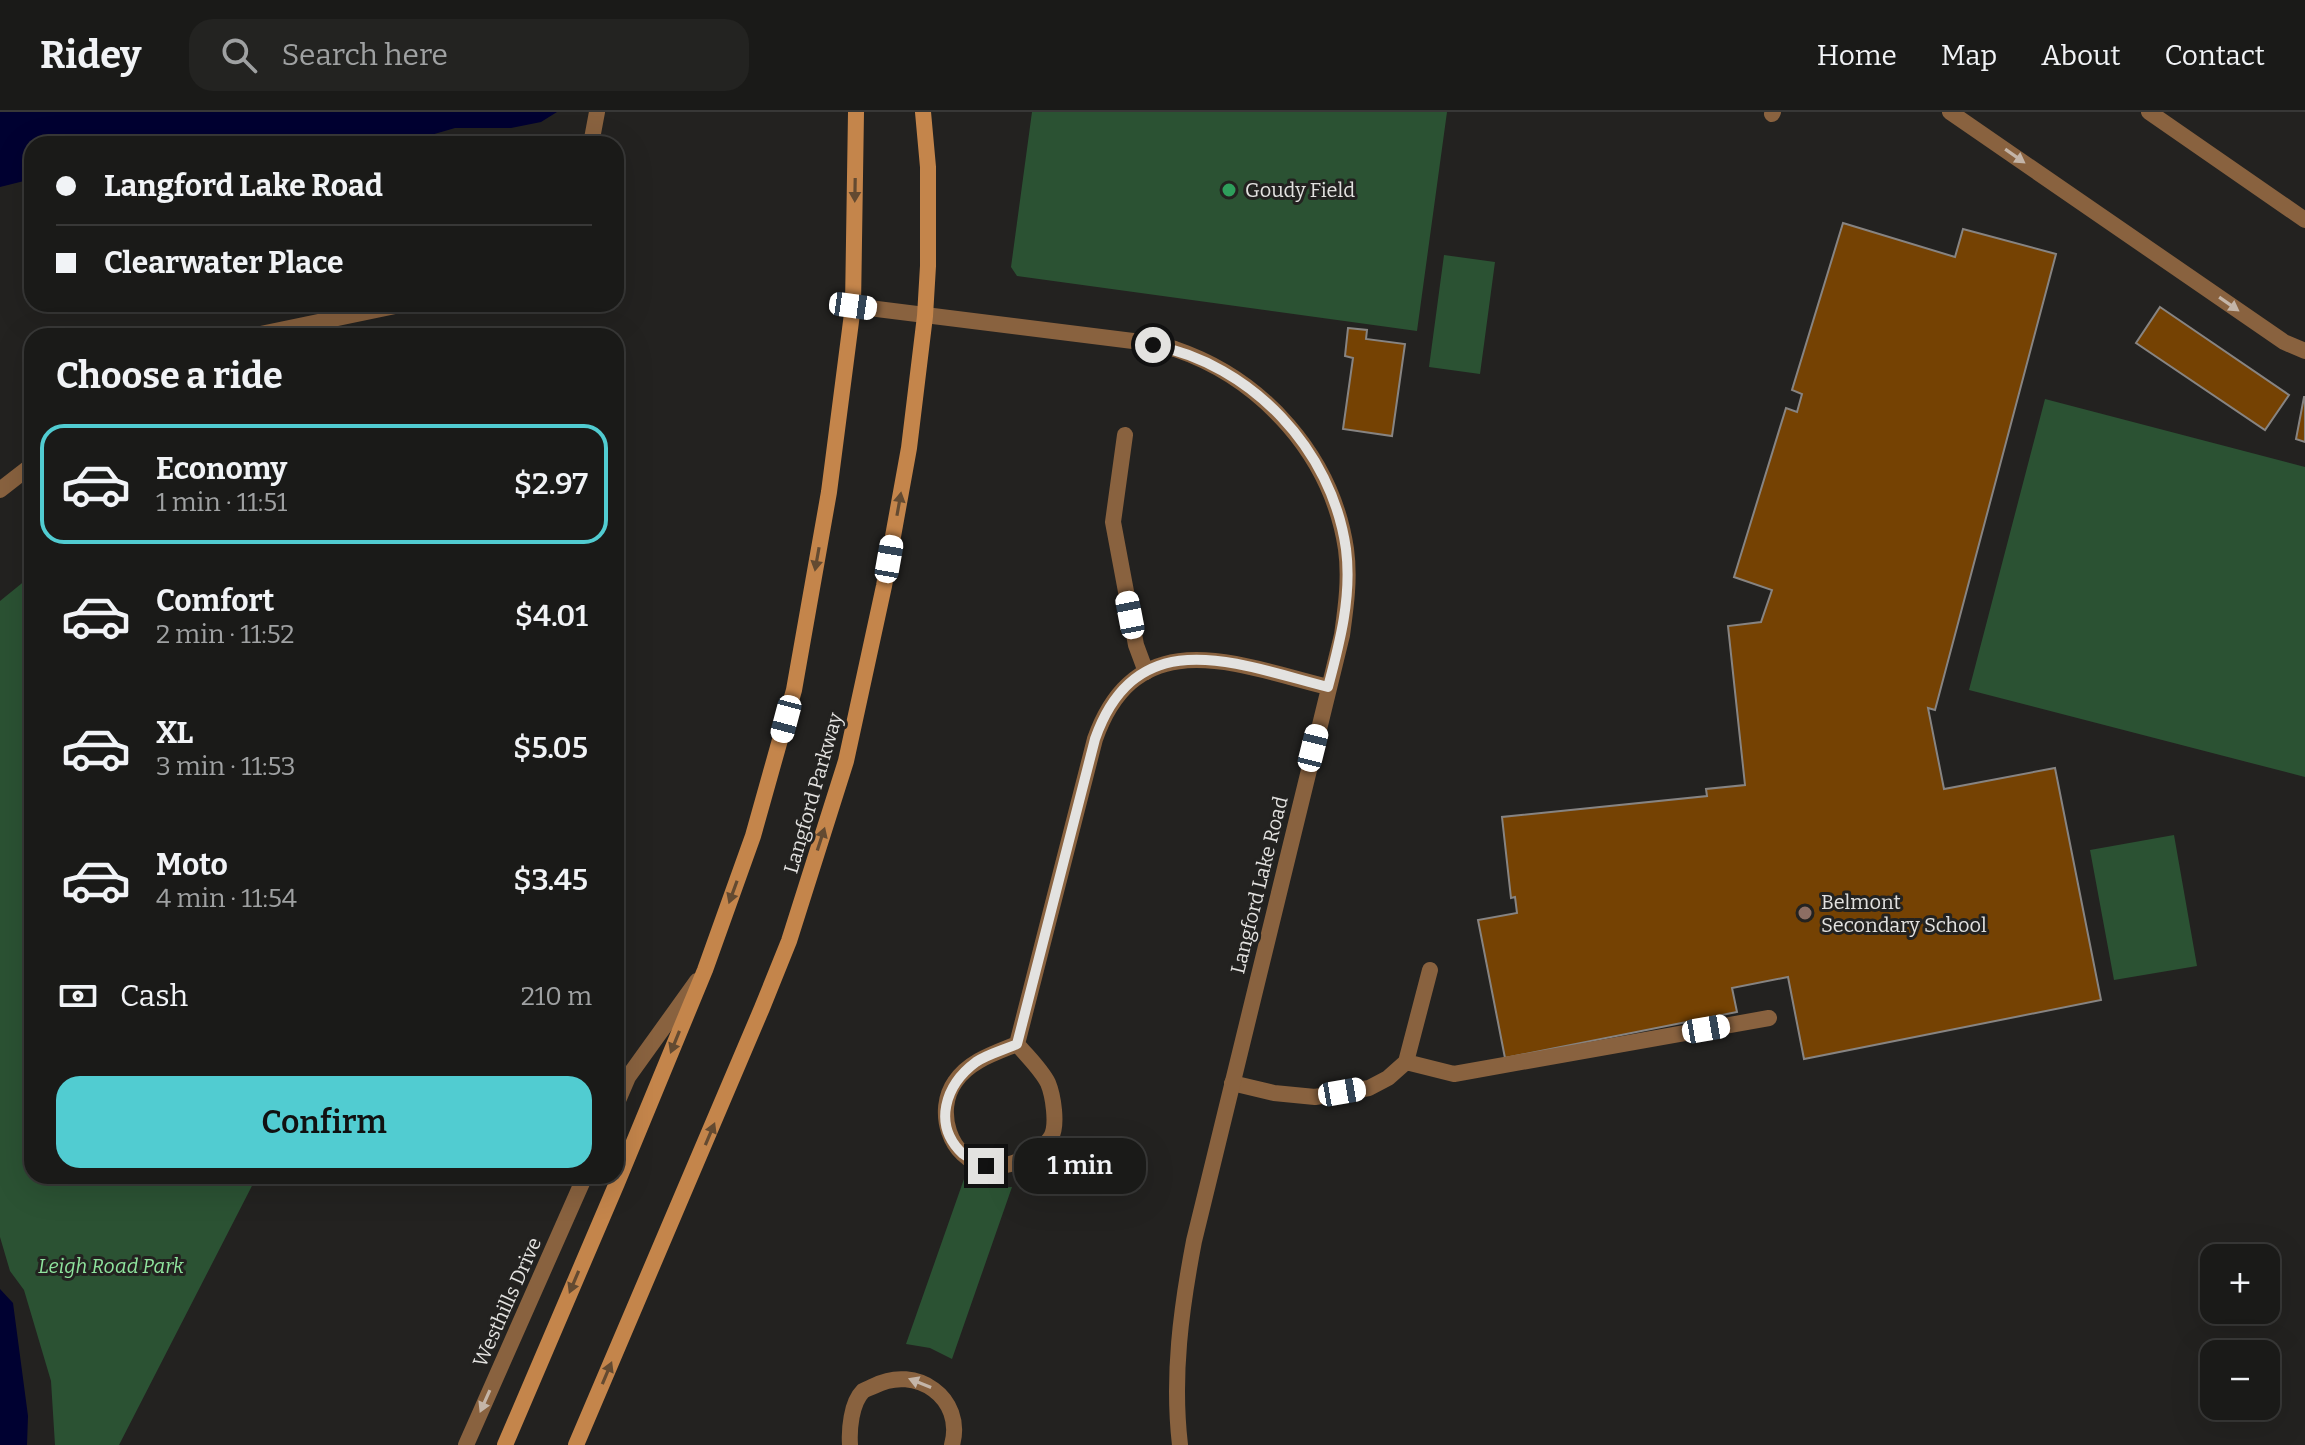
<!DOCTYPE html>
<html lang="en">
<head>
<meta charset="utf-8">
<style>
  body { margin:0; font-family:Bitter,serif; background:#232321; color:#f1f3f6; height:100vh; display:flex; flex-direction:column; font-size:30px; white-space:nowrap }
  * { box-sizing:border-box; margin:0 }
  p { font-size:26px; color:#9fa1a2 }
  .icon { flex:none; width:44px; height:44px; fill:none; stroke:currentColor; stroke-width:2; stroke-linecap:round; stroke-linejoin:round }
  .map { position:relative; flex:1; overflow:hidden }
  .panel { position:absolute; left:24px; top:216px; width:600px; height:856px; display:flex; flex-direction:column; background:#1a1a18; border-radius:24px; box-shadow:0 8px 32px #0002,0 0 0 2px #383837 }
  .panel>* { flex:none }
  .banner { position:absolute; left:24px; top:24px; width:600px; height:176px; border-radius:24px; box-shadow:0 8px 32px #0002,0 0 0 2px #383837; display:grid; align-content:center; height:176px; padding:0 32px; background:#1a1a18 }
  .buttons { position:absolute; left:2200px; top:1132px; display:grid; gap:16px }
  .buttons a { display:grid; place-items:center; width:80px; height:80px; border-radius:16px; background:#1a1a18; box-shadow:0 8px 32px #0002,0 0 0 2px #383837; font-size:40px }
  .end { position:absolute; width:36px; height:36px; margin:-18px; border:10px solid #e3e2e0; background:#111; box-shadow:0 0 0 4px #111 }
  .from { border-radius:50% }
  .bubble { position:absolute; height:56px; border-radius:24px; background:#1a1a18; box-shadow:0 8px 32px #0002,0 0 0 2px #383837; font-size:26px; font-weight:600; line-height:56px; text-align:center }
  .car { position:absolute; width:24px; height:48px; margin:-24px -12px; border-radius:10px; box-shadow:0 0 6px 2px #0007; background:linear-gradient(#fff 24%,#345 0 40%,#fff 0 76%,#345 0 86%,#fff 0) }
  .banner b { display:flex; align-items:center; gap:28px; height:76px; font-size:30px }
  .banner b+b { border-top:2px solid #383837 }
  .banner i { width:20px; height:20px; background:#f1f3f6 }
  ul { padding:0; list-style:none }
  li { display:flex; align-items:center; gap:24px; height:120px; margin:0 16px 12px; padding:0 16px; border:4px solid transparent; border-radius:24px }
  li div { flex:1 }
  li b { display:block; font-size:30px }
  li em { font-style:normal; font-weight:600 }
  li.selected { border-color:#51ccd1 }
  li>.icon { width:72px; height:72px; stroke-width:1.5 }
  h2 { padding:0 32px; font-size:36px; line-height:96px }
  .pay { display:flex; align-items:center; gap:20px; height:88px; padding:0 32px; font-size:30px }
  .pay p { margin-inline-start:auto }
  .button { display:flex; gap:16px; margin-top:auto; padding:16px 32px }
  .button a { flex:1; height:92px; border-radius:24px; background:#51ccd1; color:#111; font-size:32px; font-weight:600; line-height:92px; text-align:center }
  header { display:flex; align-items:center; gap:48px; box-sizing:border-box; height:112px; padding:0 40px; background:#1a1a18; border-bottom:2px solid #383837 }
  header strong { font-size:38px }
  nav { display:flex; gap:44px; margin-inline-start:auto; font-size:28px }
  .search { width:560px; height:72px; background:#232321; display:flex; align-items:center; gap:20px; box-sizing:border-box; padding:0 28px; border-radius:24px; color:#9fa1a2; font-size:30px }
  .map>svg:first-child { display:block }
  .green { fill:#2b5233 }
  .water { fill:#000131 }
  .building { fill:#754203; stroke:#878482; stroke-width:2 }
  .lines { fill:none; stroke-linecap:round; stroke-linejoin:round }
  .service { stroke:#89623f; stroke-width:16 }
  .minor { stroke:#89623f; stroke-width:16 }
  .tertiary { stroke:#89623f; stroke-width:16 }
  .secondary { stroke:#c4854b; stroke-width:16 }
  .oneway { fill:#c4b5a8 }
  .oneway2 { fill:#634a31 }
  .route { stroke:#e3e2e0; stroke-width:10 }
  .leisure-dot { fill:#2e9e5b; stroke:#232220; stroke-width:3 }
  .education-dot { fill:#8d6e63; stroke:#232220; stroke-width:3 }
  .labels { text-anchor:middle; stroke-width:6; stroke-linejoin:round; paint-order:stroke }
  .poi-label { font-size:20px; fill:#e3e2e0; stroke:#232220; text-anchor:start }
  .street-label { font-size:20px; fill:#e3e2e0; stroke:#232220 }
  .park-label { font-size:20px; font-style:italic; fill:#8fe49e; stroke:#232220 }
</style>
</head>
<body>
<header>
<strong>Ridey</strong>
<div class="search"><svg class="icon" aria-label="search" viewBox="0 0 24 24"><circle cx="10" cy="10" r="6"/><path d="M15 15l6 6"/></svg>Search here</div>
<nav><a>Home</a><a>Map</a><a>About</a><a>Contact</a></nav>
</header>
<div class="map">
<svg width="2305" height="1333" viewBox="0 0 2305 1333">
  <rect width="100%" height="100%" fill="#232220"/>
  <path class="green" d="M 1032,0 L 1447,0 L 1417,219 L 1017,164 L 1011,155 Z
    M 1444,143 L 1495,150 L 1480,262 L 1429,255 Z
    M 2045,287 L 2305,355 L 2305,665 L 1969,578 Z
    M 32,463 L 32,1064 L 257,1064 L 119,1333 L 55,1333 L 51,1269 L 24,1178 L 10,1159 L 0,1125 L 0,489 Z
    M 2174,723 L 2197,854 L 2114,868 L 2090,738 Z
    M 964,1067 C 980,1074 995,1076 1012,1075 L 952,1247 L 930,1236 L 906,1232 Z"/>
  <path class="water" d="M 0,0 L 557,0 L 541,10 L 511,16 L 455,16 L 400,32 L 32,32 L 32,67 L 0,75 Z
    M 0,1177 L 13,1191 L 28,1304 L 27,1333 L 0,1333 Z"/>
  <path class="building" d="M 1843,111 L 1955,145 L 1963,117 L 2056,142 L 1935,598 L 1928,596 L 1944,677 L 2055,656 L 2101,888 L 1804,947 L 1788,865 L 1732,876 L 1737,900 L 1505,946 L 1478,808 L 1517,801 L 1515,785 L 1511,786 L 1502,705 L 1707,684 L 1706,677 L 1745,673 L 1728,514 L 1761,510 L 1772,478 L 1734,465 L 1786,296 L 1797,300 L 1802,282 L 1792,278 Z
    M 2160,195 L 2289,283 L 2265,318 L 2136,231 Z
    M 1348,216 L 1367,218 L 1366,227 L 1405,232 L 1392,324 L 1343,317 L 1353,246 L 1345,244 Z
    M 2304,285 L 2305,285 L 2305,330 L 2296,327 Z"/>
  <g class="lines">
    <path class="service" d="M 1950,0 L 2284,230 L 2305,239
      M 1772,2 L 1773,0
      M 1125,323 L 1113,410 L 1136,533 L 1146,560
      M 1406,950 L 1454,962 L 1769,906
      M 1232,971 L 1274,981 L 1315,985 L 1369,976 L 1388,966 L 1406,950 L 1430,858"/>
    <path class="minor" d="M 591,32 L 597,0
      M 853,194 L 1133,229 C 1147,232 1162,233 1175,237 C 1263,267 1332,344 1346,437 C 1350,466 1346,494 1342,523 L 1194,1129 C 1181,1197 1172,1264 1180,1333
      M 251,224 L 405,192
      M 0,378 L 32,353
      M 1017,932 L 1095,627 C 1137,508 1238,553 1328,575
      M 1017,932 C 1027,944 1041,957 1048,971 C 1053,983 1058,1013 1051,1025 C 1046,1033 1035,1041 1027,1045 C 1015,1051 1000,1057 986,1054 C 949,1047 935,998 955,970 C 969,949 995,941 1017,932 Z
      M 850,1333 C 849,1318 851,1291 863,1279 C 866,1277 870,1276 874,1274 C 916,1252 965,1286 952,1333"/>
    <path class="tertiary" d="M 2149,0 L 2305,108
      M 616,993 L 628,965 L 697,869
      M 466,1333 L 585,1064"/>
    <path class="secondary" d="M 505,1333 L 617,1071 L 705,858 L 753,724 L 794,578 L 829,380 L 853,194 L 856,0
      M 576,1333 L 762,896 L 789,829 L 846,649 L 884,474 L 909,336 L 925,204 L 928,154 L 928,55 L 923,0"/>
  </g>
  <defs><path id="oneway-solid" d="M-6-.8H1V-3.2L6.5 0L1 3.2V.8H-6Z" transform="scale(2)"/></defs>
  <g class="oneway">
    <use href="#oneway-solid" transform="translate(2015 44) rotate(35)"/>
    <use href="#oneway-solid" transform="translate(2229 192) rotate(35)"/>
    <use href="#oneway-solid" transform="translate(920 1271) rotate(-158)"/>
    <use href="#oneway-solid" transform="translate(485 1289) rotate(114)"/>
  </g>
  <g class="oneway2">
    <use href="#oneway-solid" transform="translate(855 78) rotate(91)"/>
    <use href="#oneway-solid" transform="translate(899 392) rotate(-80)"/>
    <use href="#oneway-solid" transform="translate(817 447) rotate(100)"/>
    <use href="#oneway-solid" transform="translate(821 727) rotate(-72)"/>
    <use href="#oneway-solid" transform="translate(733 780) rotate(110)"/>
    <use href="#oneway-solid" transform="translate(675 930) rotate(112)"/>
    <use href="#oneway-solid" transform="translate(710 1022) rotate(-67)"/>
    <use href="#oneway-solid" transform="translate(574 1170) rotate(113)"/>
    <use href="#oneway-solid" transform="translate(607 1261) rotate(-67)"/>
  </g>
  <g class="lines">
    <path class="route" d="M 986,1054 C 979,1050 969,1047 963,1042 C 932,1013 945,973 976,950 C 988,942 1004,938 1017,932 L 1095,627 C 1137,508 1237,552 1328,575 C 1340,530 1352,484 1346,437 C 1332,337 1251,252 1153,233"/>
  </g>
  <circle class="leisure-dot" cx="1229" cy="78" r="8"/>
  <circle class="education-dot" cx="1805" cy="801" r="8"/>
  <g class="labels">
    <g class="poi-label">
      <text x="1245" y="85">Goudy Field</text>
      <text x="1821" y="797">Belmont<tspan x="1821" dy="23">Secondary School</tspan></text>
    </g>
    <g class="street-label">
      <text transform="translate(813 681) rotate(-74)" y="7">Langford Parkway</text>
      <text transform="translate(1259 773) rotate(-76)" y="7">Langford Lake Road</text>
      <text transform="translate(507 1190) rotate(-66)" y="7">Westhills Drive</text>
    </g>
    <g class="park-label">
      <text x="111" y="1161">Leigh Road Park</text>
    </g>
  </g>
</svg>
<div class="buttons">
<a>+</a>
<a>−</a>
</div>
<i class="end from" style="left:1153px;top:233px"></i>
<i class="end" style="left:986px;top:1054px"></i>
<div class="bubble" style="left:1014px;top:1026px;width:132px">1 min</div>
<i class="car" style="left:853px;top:194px;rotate:98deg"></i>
<i class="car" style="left:889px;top:447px;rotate:10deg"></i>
<i class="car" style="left:1130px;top:503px;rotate:349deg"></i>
<i class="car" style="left:786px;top:607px;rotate:195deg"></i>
<i class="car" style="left:1313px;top:636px;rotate:14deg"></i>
<i class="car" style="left:1706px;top:917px;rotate:80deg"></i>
<i class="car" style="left:1342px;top:980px;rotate:80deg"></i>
<div class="banner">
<b><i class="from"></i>Langford Lake Road</b>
<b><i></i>Clearwater Place</b>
</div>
<section class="panel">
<h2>Choose a ride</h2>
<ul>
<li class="selected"><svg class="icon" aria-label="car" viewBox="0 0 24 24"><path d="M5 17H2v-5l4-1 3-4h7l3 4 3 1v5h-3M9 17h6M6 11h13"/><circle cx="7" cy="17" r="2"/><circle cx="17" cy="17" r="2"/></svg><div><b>Economy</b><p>1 min · 11:51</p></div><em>$2.97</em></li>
<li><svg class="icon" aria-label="car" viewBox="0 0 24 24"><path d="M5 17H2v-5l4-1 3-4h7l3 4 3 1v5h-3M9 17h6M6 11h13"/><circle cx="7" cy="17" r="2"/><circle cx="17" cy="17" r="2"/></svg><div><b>Comfort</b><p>2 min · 11:52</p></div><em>$4.01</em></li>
<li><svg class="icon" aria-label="car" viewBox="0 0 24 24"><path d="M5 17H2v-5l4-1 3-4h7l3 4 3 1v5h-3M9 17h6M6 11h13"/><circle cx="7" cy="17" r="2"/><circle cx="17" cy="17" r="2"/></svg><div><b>XL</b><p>3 min · 11:53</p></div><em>$5.05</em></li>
<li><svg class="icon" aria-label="car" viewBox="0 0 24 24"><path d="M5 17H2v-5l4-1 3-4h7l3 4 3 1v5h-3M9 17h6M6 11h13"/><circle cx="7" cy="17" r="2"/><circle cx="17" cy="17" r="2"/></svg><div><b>Moto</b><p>4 min · 11:54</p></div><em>$3.45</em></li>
</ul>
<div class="pay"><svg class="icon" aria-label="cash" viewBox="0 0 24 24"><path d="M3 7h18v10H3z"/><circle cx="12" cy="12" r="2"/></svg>Cash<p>210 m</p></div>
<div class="button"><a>Confirm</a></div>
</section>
</div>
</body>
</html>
